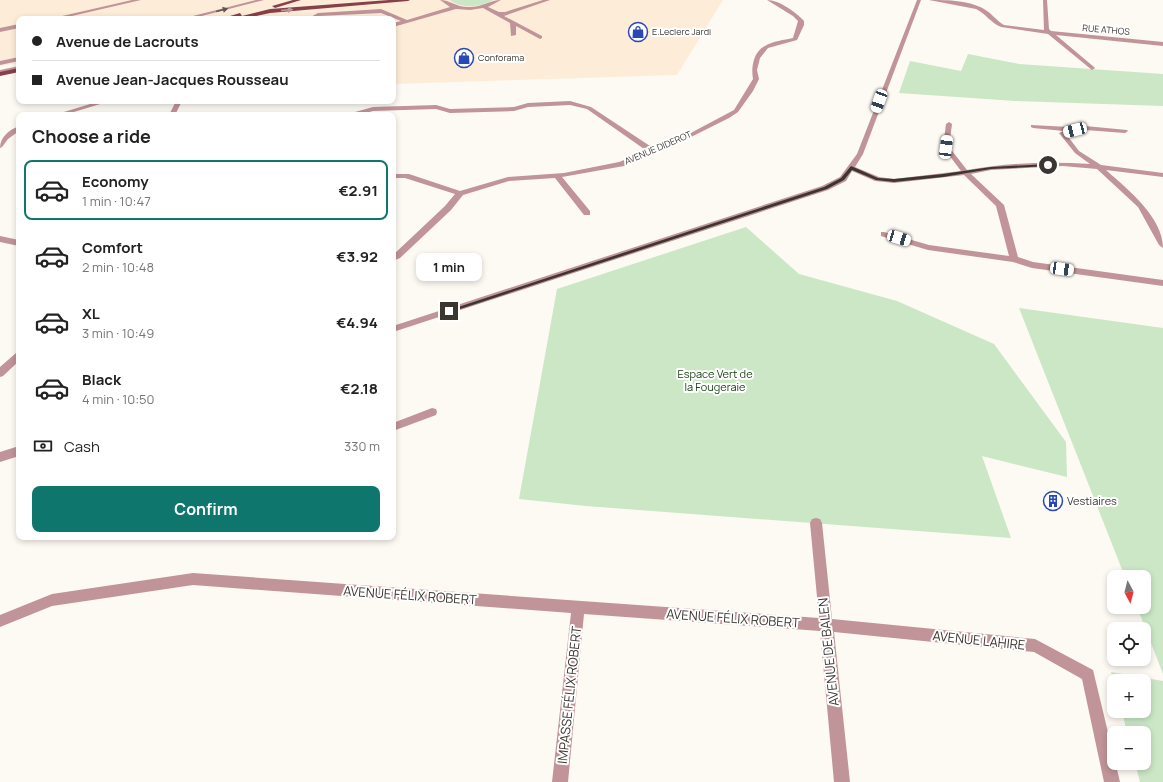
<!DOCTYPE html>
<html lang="en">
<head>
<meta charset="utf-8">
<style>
  body { margin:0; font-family:Manrope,sans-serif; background:#f6f6f6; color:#222; height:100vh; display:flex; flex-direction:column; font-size:15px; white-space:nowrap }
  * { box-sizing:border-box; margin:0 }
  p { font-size:13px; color:#767676 }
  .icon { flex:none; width:22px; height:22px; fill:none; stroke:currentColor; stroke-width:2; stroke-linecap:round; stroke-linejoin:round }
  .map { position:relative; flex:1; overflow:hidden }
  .panel { position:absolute; left:16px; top:112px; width:380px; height:428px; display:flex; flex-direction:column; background:#fff; border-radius:8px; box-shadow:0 2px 6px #0003 }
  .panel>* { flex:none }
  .guide { position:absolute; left:16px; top:16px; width:380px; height:88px; border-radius:8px; box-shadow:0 2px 6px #0003; display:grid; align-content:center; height:88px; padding:0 16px; background:#fff }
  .needle { width:26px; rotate:173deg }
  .tools { position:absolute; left:1107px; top:570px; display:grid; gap:8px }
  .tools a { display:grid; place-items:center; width:44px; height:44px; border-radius:8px; background:#fff; box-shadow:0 2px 6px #0003; font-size:20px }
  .end { position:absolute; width:18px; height:18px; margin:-9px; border:5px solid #3b3631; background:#fff; box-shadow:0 0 0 2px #fff }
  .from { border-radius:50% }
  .bubble { position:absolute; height:28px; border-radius:8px; background:#fff; box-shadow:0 2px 6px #0003; font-size:13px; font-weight:700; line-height:28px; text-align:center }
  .car { position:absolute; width:12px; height:24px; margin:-12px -6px; border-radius:5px; box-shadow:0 0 3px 1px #0007; background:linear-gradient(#fff 24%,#345 0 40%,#fff 0 76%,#345 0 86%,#fff 0) }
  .guide b { display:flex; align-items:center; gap:14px; height:38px; font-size:15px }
  .guide b+b { border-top:1px solid #e0e0e0 }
  .guide i { width:10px; height:10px; background:#222 }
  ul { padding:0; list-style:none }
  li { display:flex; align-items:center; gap:12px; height:60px; margin:0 8px 6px; padding:0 8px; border:2px solid transparent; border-radius:8px }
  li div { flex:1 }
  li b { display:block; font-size:15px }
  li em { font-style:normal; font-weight:700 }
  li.active { border-color:#0f766e }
  li>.icon { width:36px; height:36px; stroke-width:1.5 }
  h2 { padding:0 16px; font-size:18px; line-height:48px }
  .pay { display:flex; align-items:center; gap:10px; height:44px; padding:0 16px; font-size:15px }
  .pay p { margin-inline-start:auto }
  .button { display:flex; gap:8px; margin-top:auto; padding:8px 16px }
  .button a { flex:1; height:46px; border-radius:8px; background:#0f766e; color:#fff; font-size:16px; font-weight:700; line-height:46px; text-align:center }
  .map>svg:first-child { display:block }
  .built { fill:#fdedd8 }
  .green { fill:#cbe7c6 }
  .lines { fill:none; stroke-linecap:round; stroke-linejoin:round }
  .minor { fill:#c09498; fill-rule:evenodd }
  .major { fill:#883f49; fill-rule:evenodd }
  .oneway { fill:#635250 }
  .oneway2 { fill:#be959b }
  .route { fill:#3b3631 }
  .labels { text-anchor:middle; stroke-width:4; stroke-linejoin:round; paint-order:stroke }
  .far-street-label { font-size:9px; fill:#3b3631; stroke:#fff }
  .far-poi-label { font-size:9px; fill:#3b3631; stroke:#fff; text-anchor:start }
  .park-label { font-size:11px; fill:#143c0d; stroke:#fff }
  .poi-label { font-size:11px; fill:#3b3631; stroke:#fff; text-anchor:start }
  .near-street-label { font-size:13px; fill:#3b3631; stroke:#fff }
</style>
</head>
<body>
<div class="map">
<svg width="1163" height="782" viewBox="0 0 1163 782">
  <rect width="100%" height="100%" fill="#fdf9f3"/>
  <path class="built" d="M 0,0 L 723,0 L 677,75 L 393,84 L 393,19 L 19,19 L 19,63 L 0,66 Z"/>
  <path class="green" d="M 450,0 L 493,0 C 482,7 461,9 450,0 Z
    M 968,54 L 1019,64 L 1163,74 L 1163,106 L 1015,101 L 899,93 L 910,61 L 961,71 Z
    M 746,227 L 799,274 L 897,301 L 994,344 L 1066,442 L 1067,477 L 982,456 L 1011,538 L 586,506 L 519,499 L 557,289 Z
    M 1019,308 L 1163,328 L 1163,674 L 1137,607 L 1144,607 L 1144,577 L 1125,577 Z
    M 1111,672 L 1163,681 L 1163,782 L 1140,782 L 1135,763 L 1144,763 L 1144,733 L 1127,733 L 1122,711 L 1144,711 L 1144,681 L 1114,682 Z"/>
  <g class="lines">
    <path class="minor" d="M 132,0 L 141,0 L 59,19 L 49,19 Z
      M 256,0 L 264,0 L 190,19 L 181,19 Z
      M 440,0 C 450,0 457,8 470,7 C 482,7 491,0 501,0 L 488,7 L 499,12 L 505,12 L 543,0 L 550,0 L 504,16 L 542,36 L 542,38 L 540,39 L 516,26 L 516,35 L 511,36 L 510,23 L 483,8 L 470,10 L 456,9 L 393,27 L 393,23 L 401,21 L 381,13 L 319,16 L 314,19 L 307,19 L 318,13 L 381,9 L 407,20 L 450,7 Z
      M 767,0 C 779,0 796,12 804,21 L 804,25 L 797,40 L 768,48 L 760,58 L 757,70 L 759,79 L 753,91 L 738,112 L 729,118 L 691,137 L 624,166 L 562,177 L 590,211 L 590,215 L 584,215 L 555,178 L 509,181 L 463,195 L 451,210 L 400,258 L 393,261 L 393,255 L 445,206 L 455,194 L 405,178 L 393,178 L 393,174 L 409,174 L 460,191 L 508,177 L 564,173 L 619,162 L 647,151 L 587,109 L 570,105 L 528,107 L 514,111 L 450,113 L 436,109 L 373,111 L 359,115 L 325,115 L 328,113 L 355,112 L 373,107 L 436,105 L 450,109 L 514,107 L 528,103 L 570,101 L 591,107 L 653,148 L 687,135 L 734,110 L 753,79 C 751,68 753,52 765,46 C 773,41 784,40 793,38 L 798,21 L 793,16 Z
      M 917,0 L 921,0 L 863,154 L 855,167 L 879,177 L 894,179 L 961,171 L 943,147 L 946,124 L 949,122 L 952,124 L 949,147 L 967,170 C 1007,163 1049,161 1090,164 L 1075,153 L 1059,133 L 1064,131 L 1033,128 L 1031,127 L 1031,125 L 1069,127 L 1072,129 L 1085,126 L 1127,130 L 1128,131 L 1125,133 L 1085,130 L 1066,134 L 1079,151 L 1101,165 L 1163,173 L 1163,177 L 1106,170 C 1127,189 1163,217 1163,248 L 1159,245 L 1138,207 L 1097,169 L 1063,166 L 991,170 L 971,174 L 1004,205 L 1018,257 L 1033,262 L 1163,280 L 1163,286 L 1032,268 L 1013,262 L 928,250 L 881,236 L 881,232 L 884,232 L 929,245 L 1009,256 L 996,206 L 964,175 L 894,183 L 875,181 L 852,171 L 846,181 L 828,190 L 393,332 L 393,326 L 822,186 L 840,177 L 857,154 Z
      M 929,0 C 947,0 972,0 987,11 C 993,15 997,21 1004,25 L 1044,30 L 1043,0 L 1047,0 L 1049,29 L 1051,31 L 1163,42 L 1163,46 L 1056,35 L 1094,67 L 1095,68 L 1092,70 L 1048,34 L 1001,27 C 991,23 986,14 976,9 Z
      M 19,24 L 19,28 L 0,32 L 0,28 Z
      M 19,57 L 19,61 L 0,65 L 0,61 Z
      M 19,66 L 19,70 L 0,74 L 0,70 Z
      M 100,101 L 110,101 L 64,115 L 54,115 Z
      M 176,101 L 182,101 L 175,115 L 169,115 Z
      M 19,126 L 19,131 L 8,139 L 2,147 L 0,148 C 0,137 9,130 19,126 Z
      M 0,236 L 19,240 L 19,246 L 0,242 Z
      M 19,351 L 19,361 L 3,376 L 0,377 L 0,367 L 16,353 Z
      M 432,408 L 436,409 L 437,412 L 436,415 L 393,431 L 393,423 Z
      M 19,446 L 19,456 L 0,462 L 0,452 Z
      M 816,518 L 820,519 L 822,523 L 832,619 L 1035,639 L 1093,670 L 1120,782 L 1104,782 L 1082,679 L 1034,652 L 834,632 L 850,782 L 834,782 L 820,631 L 584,614 L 568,782 L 552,782 L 571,613 L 193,585 L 52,606 L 0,627 L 0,615 L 52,594 L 193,573 L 819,618 L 810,523 L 812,519 Z"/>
    <path class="major" d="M 293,0 L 301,0 L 275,8 L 272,6 Z
      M 389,0 L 410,0 L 408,1 L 270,13 L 242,19 L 220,19 L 240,13 L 242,16 L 270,9 Z
      M 19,68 L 19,72 L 0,76 L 0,72 Z"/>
  </g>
  <defs><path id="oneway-solid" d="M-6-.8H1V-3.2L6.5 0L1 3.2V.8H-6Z"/></defs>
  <use class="oneway" href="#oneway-solid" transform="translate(222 10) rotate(-14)"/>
  <use class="oneway2" href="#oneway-solid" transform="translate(287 10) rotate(-5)"/>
  <path class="route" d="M 1048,164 L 1050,166 L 991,169 L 943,177 L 894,182 L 876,180 L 852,170 L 844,180 L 827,189 L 451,312 L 446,311 L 824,187 L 841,178 L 851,166 L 878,178 L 894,179 L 943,174 L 991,167 Z"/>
  <defs>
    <g id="shop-ring" transform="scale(1)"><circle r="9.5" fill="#fff" stroke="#2948b7" stroke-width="1.5"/><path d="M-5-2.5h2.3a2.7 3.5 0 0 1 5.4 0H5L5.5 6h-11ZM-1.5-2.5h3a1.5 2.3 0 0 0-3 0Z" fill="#2948b7"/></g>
    <g id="building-ring" transform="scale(1)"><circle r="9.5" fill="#fff" stroke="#2948b7" stroke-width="1.5"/><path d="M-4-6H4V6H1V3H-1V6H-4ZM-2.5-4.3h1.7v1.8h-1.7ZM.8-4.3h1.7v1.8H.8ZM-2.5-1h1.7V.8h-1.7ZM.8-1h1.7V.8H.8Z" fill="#2948b7"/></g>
  </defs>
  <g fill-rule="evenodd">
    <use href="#shop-ring" x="638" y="32"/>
    <use href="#shop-ring" x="464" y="58"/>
    <use href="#building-ring" x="1053" y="501"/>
  </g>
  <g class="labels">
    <g class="far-street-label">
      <text transform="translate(1106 30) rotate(5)" y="3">RUE ATHOS</text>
      <text transform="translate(658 148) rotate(-23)" y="3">AVENUE DIDEROT</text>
    </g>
    <g class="far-poi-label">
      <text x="652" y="35">E.Leclerc Jardi</text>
      <text x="478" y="61">Conforama</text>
    </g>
    <g class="park-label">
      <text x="715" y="378">Espace Vert de<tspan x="715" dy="13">la Fougeraie</tspan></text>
    </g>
    <g class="poi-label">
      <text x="1067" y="505">Vestiaires</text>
    </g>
    <g class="near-street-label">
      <text transform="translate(410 595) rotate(4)" y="5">AVENUE FÉLIX ROBERT</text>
      <text transform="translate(733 618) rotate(4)" y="5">AVENUE FÉLIX ROBERT</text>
      <text transform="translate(979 640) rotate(6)" y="5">AVENUE LAHIRE</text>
      <text transform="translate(828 652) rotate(-96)" y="5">AVENUE DE BALEN</text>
      <text transform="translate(569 695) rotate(-84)" y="5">IMPASSE FÉLIX ROBERT</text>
    </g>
  </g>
</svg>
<div class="tools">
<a><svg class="needle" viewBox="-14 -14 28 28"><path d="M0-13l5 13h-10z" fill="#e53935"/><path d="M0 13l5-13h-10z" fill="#767676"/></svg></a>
<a><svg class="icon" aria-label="locate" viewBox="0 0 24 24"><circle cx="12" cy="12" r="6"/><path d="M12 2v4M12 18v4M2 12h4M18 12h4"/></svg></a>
<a>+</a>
<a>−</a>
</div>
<i class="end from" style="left:1048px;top:165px"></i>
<i class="end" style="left:449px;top:311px"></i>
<div class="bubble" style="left:416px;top:253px;width:66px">1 min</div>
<i class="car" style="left:879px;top:101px;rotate:200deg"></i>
<i class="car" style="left:1075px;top:130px;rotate:255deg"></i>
<i class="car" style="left:946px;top:147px;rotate:7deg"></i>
<i class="car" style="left:899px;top:238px;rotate:107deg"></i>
<i class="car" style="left:1062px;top:269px;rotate:98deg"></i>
<div class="guide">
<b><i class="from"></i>Avenue de Lacrouts</b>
<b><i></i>Avenue Jean-Jacques Rousseau</b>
</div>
<section class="panel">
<h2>Choose a ride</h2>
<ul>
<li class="active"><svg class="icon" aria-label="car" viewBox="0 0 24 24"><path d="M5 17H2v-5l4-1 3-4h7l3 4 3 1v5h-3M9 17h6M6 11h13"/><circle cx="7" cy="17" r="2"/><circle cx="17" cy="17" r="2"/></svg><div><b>Economy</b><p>1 min · 10:47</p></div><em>€2.91</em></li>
<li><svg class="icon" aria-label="car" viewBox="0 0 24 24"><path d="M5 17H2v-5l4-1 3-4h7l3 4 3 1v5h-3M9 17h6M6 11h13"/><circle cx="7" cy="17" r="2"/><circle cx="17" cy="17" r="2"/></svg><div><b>Comfort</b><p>2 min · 10:48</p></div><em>€3.92</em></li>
<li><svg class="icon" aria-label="car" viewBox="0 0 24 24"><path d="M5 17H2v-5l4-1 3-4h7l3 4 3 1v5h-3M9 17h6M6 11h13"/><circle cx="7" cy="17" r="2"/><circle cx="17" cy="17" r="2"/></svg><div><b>XL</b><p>3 min · 10:49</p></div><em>€4.94</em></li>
<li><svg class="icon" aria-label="car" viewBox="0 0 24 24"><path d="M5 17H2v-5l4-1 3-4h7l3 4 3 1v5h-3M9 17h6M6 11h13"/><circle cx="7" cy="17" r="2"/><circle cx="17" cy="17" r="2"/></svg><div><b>Black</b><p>4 min · 10:50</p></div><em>€2.18</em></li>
</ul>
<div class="pay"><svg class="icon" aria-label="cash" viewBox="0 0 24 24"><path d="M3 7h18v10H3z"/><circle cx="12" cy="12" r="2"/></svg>Cash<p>330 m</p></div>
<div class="button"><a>Confirm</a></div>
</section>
</div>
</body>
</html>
